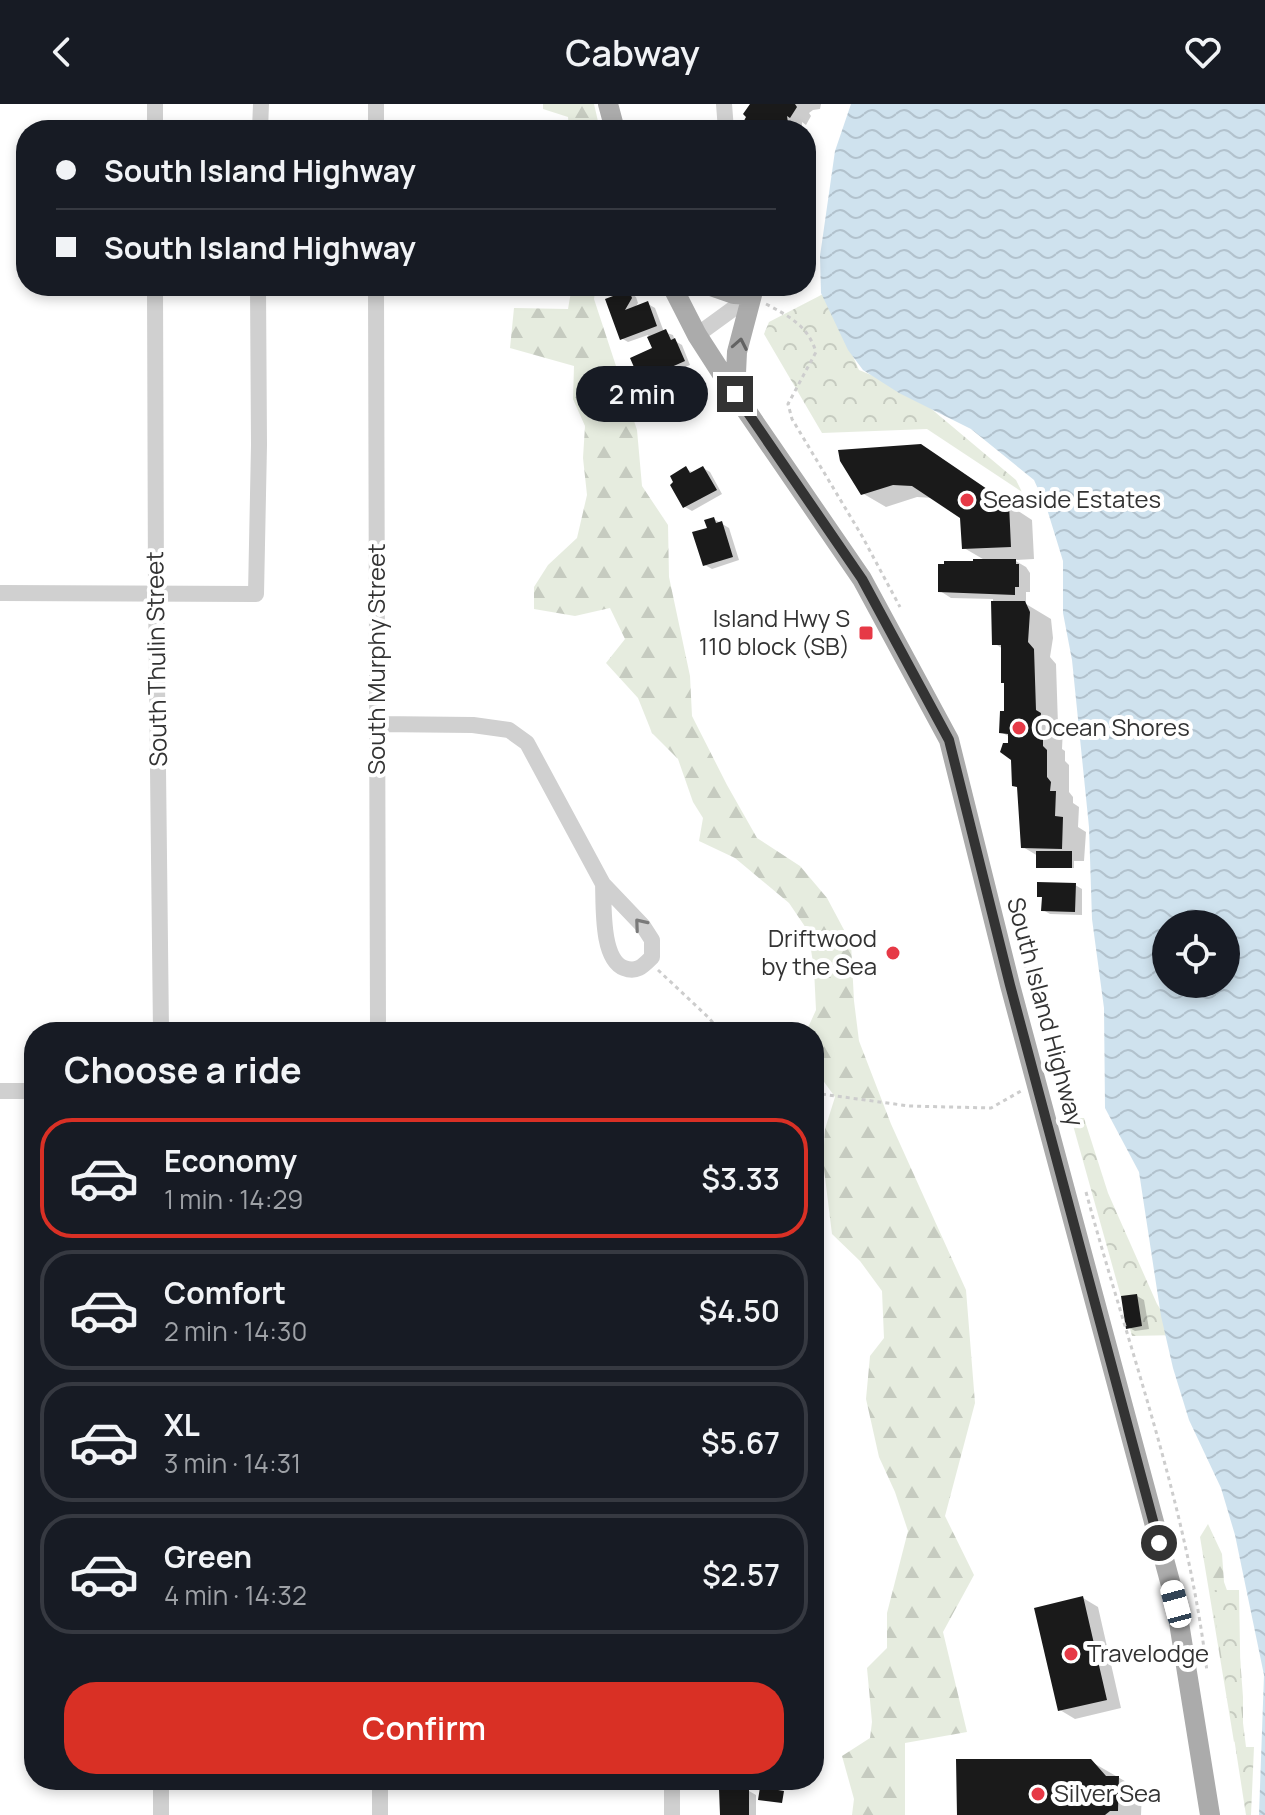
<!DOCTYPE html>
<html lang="en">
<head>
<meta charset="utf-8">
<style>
  body { margin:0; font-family:Manrope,sans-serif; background:#20242c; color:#f1f3f6; height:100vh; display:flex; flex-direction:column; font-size:30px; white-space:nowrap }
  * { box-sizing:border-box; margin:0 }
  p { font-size:26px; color:#9ea1a6 }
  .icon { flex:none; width:44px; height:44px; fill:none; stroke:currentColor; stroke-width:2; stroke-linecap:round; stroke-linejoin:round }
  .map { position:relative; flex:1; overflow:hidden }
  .panel { position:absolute; left:24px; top:918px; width:800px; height:768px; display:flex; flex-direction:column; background:#171b24; border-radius:32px; box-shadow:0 4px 12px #0003 }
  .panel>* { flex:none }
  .guide { position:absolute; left:16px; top:16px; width:800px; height:176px; border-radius:32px; box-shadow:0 4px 12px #0003; display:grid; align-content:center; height:176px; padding:0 40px; background:#171b24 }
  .tools { position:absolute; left:1152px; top:806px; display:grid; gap:16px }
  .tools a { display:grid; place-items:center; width:88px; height:88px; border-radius:50%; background:#171b24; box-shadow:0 4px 12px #0003; font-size:40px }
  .end { position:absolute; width:36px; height:36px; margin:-18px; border:10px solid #333; background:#fff; box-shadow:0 0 0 4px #fff }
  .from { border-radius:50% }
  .bubble { position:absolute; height:56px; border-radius:28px; background:#171b24; box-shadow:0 4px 12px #0003; font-size:26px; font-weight:600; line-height:56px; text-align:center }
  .car { position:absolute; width:24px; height:48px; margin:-24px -12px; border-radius:10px; box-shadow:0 0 6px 2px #0007; background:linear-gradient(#fff 24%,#345 0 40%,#fff 0 76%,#345 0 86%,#fff 0) }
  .guide b { display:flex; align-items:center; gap:28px; height:76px; font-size:30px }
  .guide b+b { border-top:2px solid #363941 }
  .guide i { width:20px; height:20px; background:#f1f3f6 }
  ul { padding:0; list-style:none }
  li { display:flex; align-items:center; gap:24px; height:120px; margin:0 16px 12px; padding:0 24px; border:4px solid #363941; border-radius:32px }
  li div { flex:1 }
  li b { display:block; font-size:30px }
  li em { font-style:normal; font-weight:600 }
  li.selected { border-color:#d93025 }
  li>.icon { width:72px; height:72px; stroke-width:1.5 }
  h2 { padding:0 40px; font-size:36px; line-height:96px }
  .cta { display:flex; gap:16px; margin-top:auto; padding:16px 40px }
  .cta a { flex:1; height:92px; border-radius:32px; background:#d93025; color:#fff; font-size:32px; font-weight:600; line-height:92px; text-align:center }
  header { display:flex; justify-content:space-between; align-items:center; height:104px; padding:0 40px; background:#171b24; font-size:36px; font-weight:600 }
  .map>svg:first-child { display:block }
  .forest { fill:url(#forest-firs) }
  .park { fill:url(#park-crowns) }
  .water { fill:url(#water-waves); fill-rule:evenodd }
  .shadow { fill:#0003 }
  .building { fill:#1a1a1a }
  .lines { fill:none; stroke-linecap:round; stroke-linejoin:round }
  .path { stroke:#cdcdcd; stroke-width:3; stroke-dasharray:4 4; stroke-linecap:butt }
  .minor { stroke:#d0d0d0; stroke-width:16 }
  .major { stroke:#ababab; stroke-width:20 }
  .oneway { stroke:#636363 }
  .oneway2 { stroke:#7a7a7a }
  .route { stroke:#333; stroke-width:10 }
  .poi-dot { fill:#e63946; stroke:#fff; stroke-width:3 }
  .labels { text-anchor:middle; stroke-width:8; stroke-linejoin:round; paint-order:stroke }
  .poi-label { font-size:24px; fill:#333; stroke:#fff; text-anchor:start }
  .street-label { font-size:24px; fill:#333; stroke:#fff }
</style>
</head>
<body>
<header><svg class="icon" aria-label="back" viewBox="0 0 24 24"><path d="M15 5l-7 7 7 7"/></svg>Cabway<svg class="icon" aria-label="heart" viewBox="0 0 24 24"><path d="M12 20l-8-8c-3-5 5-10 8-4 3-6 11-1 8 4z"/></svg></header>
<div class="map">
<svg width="1265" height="1711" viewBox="0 0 1265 1711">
  <defs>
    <pattern id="forest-firs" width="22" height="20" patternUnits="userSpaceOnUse" patternTransform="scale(2)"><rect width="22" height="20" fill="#e6ecdf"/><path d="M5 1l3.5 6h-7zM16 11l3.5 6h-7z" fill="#c6cbc0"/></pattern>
    <pattern id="park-crowns" width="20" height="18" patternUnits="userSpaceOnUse" patternTransform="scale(2)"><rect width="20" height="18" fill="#e6ecdf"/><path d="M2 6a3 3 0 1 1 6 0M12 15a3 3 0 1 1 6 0" fill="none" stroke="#c6cbc0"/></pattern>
    <pattern id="water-waves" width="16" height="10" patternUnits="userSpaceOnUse" patternTransform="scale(2)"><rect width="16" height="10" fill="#cfe2ee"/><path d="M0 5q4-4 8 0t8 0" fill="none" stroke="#b2c2cd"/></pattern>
  </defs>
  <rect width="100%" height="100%" fill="#fff"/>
  <path class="forest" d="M 543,0 L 594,0 L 600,26 L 569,26 L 568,13 L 543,5 Z
    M 572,182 L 596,182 L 594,195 L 637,326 L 642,382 L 668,421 L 669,473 L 690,572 L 692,612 L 727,681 L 757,734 L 800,762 L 827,794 L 851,839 L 854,897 L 859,937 L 891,1020 L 966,1186 L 975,1299 L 945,1412 L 974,1471 L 943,1528 L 967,1628 L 905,1639 L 905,1711 L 852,1711 L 854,1695 L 842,1652 L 870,1634 L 872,1618 L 867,1564 L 887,1544 L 887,1509 L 908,1427 L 895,1388 L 879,1353 L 866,1295 L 870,1252 L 884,1234 L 882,1187 L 860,1157 L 832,1130 L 823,1057 L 825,1025 L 835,993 L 814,964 L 814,928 L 806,928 L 816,906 L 814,865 L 808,827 L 789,799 L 735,754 L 699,737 L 703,714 L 693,698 L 678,655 L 652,629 L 638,594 L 606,559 L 625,535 L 610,504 L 575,512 L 534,505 L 534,483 L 548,461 L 577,434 L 587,391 L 583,354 L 585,322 L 573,295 L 574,262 L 510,244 L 514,204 L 568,205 Z
    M 1208,1420 L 1222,1450 L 1224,1478 L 1237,1514 L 1243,1593 L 1243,1630 L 1234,1638 L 1200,1433 Z"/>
  <path class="park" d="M 825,189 L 859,266 L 910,287 L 1016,376 L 1022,388 L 927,325 L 822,329 L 764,230 L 769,218 Z
    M 1071,1014 L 1084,1014 L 1108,1089 L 1157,1200 L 1177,1231 L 1132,1232 Z
    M 1211,1486 L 1239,1486 L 1241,1603 L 1246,1643 L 1254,1643 L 1251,1711 L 1246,1711 Z"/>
  <path class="water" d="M 851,0 L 1265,0 L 1265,1711 L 1259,1711 L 1264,1571 L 1235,1431 L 1221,1384 L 1189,1316 L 1173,1264 L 1161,1212 L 1139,1068 L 1105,1004 L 1104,904 L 1092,815 L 1089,723 L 1072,556 L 1063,509 L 1063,457 L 1047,405 L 1034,376 L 971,325 L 899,289 L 863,266 L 848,246 L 821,189 L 820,152 L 835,47 ZM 1166,820 L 1226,820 L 1226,880 L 1166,880 Z"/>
  <path class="shadow" d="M 753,0 L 821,0 L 820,5 L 813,6 L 809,9 L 811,12 L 806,21 L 802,18 L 802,26 L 742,26 Z
    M 806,76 L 809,86 L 816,90 L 815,107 L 806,113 Z
    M 629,188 L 636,193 L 638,199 L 635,204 L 648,200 L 655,204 L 664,228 L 673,231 L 675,237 L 682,241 L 690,261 L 648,279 L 641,275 L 654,245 L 648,231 L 628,238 L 621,234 L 607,196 Z
    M 920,342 L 1032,416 L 1034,455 L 1014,456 L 1026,463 L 1030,469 L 1030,488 L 1026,488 L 1026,500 L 1051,515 L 1053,534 L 1050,553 L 1056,560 L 1058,621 L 1063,624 L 1062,645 L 1065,647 L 1065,657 L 1069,661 L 1069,688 L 1073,693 L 1073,699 L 1079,703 L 1078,723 L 1086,728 L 1084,757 L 1074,757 L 1074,764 L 1041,764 L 1038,763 L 1038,752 L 1023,743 L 1020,685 L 1014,681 L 1010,633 L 1001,628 L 1006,609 L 1003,545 L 994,539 L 993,495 L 951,494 L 940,487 L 988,458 L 964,444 L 962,413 L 934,394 L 917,393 L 886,403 L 862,389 Z
    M 703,364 L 710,368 L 722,390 L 692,407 L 685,403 L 686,365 L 694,369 Z
    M 714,415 L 729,424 L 739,456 L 712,465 L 705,461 L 709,425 Z
    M 1075,781 L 1082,785 L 1082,811 L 1050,810 L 1043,806 L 1044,794 L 1039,792 Z
    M 1137,1192 L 1144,1196 L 1149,1225 L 1135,1227 L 1128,1223 Z
    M 1083,1494 L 1098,1503 L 1121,1604 L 1075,1615 L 1060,1606 Z
    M 814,1500 L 821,1510 L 822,1529 L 814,1529 Z
    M 1090,1657 L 1142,1687 L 1141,1711 L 959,1711 Z
    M 749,1687 L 756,1691 L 756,1711 L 722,1711 Z"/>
  <path class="building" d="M 750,0 L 795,0 L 797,3 L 790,14 L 787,12 L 789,26 L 767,26 L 762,23 L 739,26 L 746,13 L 743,10 Z
    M 629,186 L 632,194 L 625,206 L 648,197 L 657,222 L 620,236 L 605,195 Z
    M 666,225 L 671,236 L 675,234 L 685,257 L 640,277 L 630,254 L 652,244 L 647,233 Z
    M 921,340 L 1009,400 L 1011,443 L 962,445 L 960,414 L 912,382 L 893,381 L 861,391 L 840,357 L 838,346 Z
    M 686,362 L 690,369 L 703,362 L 717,386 L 683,404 L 670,381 L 673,378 L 670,372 Z
    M 714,413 L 716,419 L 722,417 L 733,453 L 703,462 L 692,428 L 707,424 L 704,416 Z
    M 973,455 L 1016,455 L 1016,460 L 1019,460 L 1019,483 L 1015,483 L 1015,491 L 938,488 L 938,460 L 944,460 L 944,457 L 973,457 Z
    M 991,497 L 1025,497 L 1030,508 L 1028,538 L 1034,545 L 1036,606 L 1041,609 L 1039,631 L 1043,632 L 1043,642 L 1047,646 L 1047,673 L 1051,678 L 1050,687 L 1056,687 L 1055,712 L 1063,713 L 1062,745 L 1021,744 L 1017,683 L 1012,682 L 1011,656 L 1000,648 L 1003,639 L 1008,639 L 1008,630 L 999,629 L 1000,607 L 1004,607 L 1004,579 L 1001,579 L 1001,541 L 992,541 Z
    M 1036,747 L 1072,747 L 1072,764 L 1036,764 Z
    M 1037,778 L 1076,779 L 1075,808 L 1041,807 L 1042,793 L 1037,793 Z
    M 1137,1190 L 1142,1222 L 1126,1225 L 1121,1192 Z
    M 1083,1492 L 1107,1596 L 1058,1607 L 1034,1504 Z
    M 956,1655 L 1091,1655 L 1106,1672 L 1119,1672 L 1118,1707 L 1110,1707 L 1105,1711 L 957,1711 Z
    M 760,1683 L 784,1687 L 782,1699 L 758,1696 Z
    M 719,1685 L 749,1685 L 749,1711 L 720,1711 Z"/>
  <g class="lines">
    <path class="path" d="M 766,200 C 789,212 808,222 816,248 L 788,300 L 792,315 L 862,432 L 900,503
      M 1015,821 L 1029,876
      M 658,866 L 708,913 L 721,928
      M 814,989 L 909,1002 L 991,1004 L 1021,987
      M 1086,1088 C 1129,1246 1188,1404 1207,1568"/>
    <path class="minor" d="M 155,0 L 155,26
      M 376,0 L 376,26
      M 724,0 L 726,26
      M 260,26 L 261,0
      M 155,182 L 156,490 L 161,928
      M 376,182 L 378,928
      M 697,231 L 752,191 L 759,182
      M 0,489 L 256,490 L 259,341 L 258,182
      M 377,620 L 473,621 L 509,626 L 527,639 L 603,780 L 643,822 L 652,836 L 652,853 C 643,862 637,869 624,864 C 601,855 604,802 603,780
      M 0,987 L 34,987
      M 380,1676 L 380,1711
      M 161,1711 L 161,1676
      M 672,1711 L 672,1676"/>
    <path class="major" d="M 608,0 L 615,26
      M 672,182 L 697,231 L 735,290 L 862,475 L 949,636 L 1010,881 L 1176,1500 L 1210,1711
      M 711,182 L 734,190 L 752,191 L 737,248 L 735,290"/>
  </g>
  <defs><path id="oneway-chevron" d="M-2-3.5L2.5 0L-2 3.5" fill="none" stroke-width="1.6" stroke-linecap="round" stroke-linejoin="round" transform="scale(2)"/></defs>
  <use class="oneway" href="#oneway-chevron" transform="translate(740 240) rotate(-79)"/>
  <use class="oneway2" href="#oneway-chevron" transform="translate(640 820) rotate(-130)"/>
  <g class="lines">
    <path class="route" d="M 735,290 L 862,475 L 949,636 L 1010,881 L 1159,1439"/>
  </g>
  <g class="poi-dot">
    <circle cx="967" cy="396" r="8"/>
    <rect x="858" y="521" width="16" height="16" rx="4"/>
    <circle cx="1019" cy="624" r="8"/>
    <circle cx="893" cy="849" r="8"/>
    <circle cx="1071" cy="1550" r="8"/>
    <circle cx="1038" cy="1690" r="8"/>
  </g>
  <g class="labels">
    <g class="poi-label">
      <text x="983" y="404">Seaside Estates</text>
      <text x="850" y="523" text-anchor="end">Island Hwy S<tspan x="850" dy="28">110 block (SB)</tspan></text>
      <text x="1035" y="632">Ocean Shores</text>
      <text x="877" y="843" text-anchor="end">Driftwood<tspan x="877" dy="28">by the Sea</tspan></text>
      <text x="1087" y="1558">Travelodge</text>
      <text x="1054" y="1698">Silver Sea</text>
    </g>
    <g class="street-label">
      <text transform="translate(157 555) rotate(-91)" y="8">South Thulin Street</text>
      <text transform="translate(377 555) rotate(-90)" y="8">South Murphy Street</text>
      <text transform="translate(1045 908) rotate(75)" y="8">South Island Highway</text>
    </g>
  </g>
</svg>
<div class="tools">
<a><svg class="icon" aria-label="locate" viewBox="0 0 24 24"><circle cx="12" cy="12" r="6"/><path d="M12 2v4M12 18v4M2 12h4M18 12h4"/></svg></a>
</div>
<i class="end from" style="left:1159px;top:1439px"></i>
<i class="end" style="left:735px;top:290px"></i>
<div class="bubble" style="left:576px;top:262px;width:132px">2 min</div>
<i class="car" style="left:1176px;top:1500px;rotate:345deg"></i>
<div class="guide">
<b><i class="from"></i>South Island Highway</b>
<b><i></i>South Island Highway</b>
</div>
<section class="panel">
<h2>Choose a ride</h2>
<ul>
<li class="selected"><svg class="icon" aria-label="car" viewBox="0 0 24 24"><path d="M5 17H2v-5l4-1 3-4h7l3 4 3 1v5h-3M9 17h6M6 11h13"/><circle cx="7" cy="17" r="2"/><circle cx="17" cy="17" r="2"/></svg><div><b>Economy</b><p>1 min · 14:29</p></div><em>$3.33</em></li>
<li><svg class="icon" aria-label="car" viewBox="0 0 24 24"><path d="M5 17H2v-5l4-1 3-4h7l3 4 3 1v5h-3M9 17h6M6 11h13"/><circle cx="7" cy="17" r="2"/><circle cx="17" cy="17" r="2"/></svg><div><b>Comfort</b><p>2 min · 14:30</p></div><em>$4.50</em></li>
<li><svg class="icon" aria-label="car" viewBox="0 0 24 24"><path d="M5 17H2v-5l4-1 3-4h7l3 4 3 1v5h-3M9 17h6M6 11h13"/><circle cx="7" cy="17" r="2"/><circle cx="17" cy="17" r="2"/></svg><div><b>XL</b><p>3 min · 14:31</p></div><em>$5.67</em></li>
<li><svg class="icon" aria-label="car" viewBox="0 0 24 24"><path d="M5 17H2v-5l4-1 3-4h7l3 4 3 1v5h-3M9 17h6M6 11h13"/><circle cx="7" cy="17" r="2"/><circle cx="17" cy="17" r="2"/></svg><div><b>Green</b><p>4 min · 14:32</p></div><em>$2.57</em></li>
</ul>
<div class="cta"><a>Confirm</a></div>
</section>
</div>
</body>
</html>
